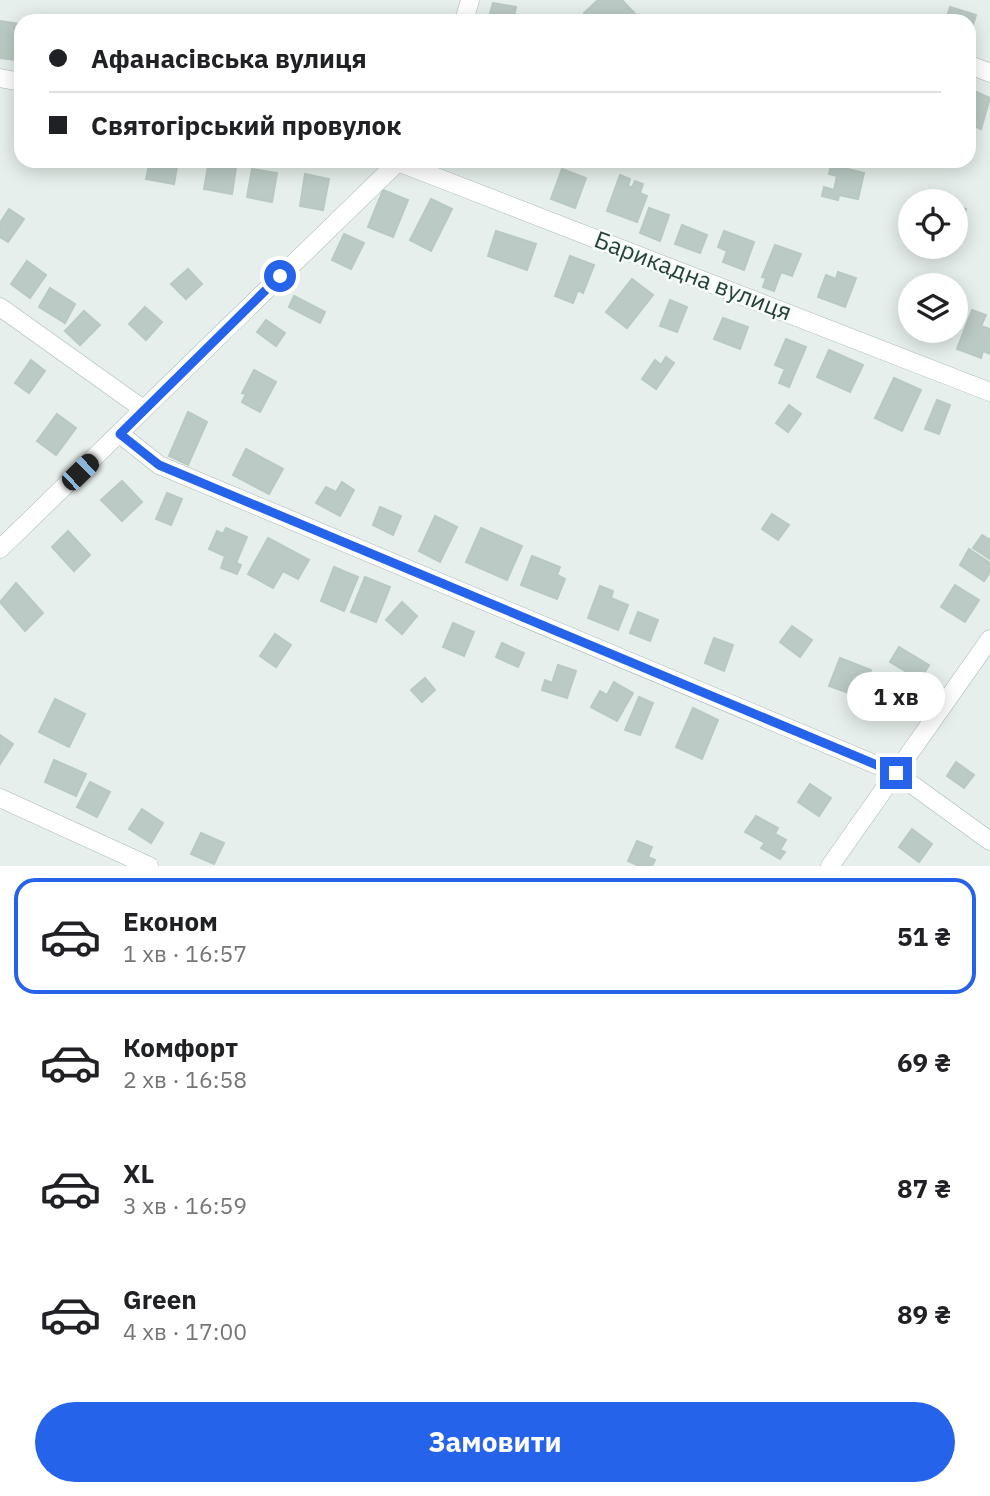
<!DOCTYPE html>
<html lang="uk">
<head>
<meta charset="utf-8">
<style>
  body { margin:0; font-family:"IBM Plex Sans",sans-serif; background:#f6f6f6; color:#202124; height:100vh; display:flex; flex-direction:column; font-size:26px; white-space:nowrap }
  * { box-sizing:border-box; margin:0 }
  p { font-size:23px; color:#757577 }
  .icon { flex:none; width:38px; height:38px; fill:none; stroke:currentColor; stroke-width:2; stroke-linecap:round; stroke-linejoin:round }
  .map { position:relative; height:866px; overflow:hidden }
  .panel { display:flex; flex-direction:column; background:#fff; flex:1 }
  .panel>* { flex:none }
  .banner { position:absolute; left:14px; top:14px; width:962px; height:154px; border-radius:21px; box-shadow:0 4px 18px #0003; display:grid; align-content:center; height:154px; padding:0 35px; background:#fff }
  .tools { position:absolute; left:898px; top:189px; display:grid; gap:14px }
  .tools a { display:grid; place-items:center; width:70px; height:70px; border-radius:50%; background:#fff; box-shadow:0 4px 18px #0003; font-size:35px }
  .end { position:absolute; width:32px; height:32px; margin:-16px; border:9px solid #2563eb; background:#fff; box-shadow:0 0 0 4px #fff }
  .from { border-radius:50% }
  .bubble { position:absolute; height:49px; border-radius:24px; background:#fff; box-shadow:0 4px 18px #0003; font-size:23px; font-weight:700; line-height:49px; text-align:center }
  .car { position:absolute; width:21px; height:42px; margin:-21px -10px; border-radius:9px; box-shadow:0 0 5px 2px #0007; background:linear-gradient(#222 24%,#8ab4d8 0 40%,#222 0 76%,#8ab4d8 0 86%,#222 0) }
  .banner b { display:flex; align-items:center; gap:24px; height:66px; font-size:26px }
  .banner b+b { border-top:2px solid #e0e0e0 }
  .banner i { width:18px; height:18px; background:#202124 }
  ul { padding:12px 0 0; list-style:none }
  li { display:flex; align-items:center; gap:21px; height:116px; margin:0 14px 10px; padding:0 21px; border:4px solid transparent; border-radius:21px }
  li div { flex:1 }
  li b { display:block; font-size:26px }
  li em { font-style:normal; font-weight:700 }
  li.active { border-color:#2563eb }
  li>.icon { width:63px; height:63px; stroke-width:1.5 }
  .button { display:flex; gap:14px; margin-top:auto; padding:14px 35px }
  .button a { flex:1; height:80px; border-radius:42px; background:#2563eb; color:#fff; font-size:28px; font-weight:700; line-height:80px; text-align:center }
  .map>svg:first-child { display:block }
  .building { fill:#bbcac4; stroke:#b8c9c2; stroke-width:2 }
  .lines { fill:none; stroke-linecap:round; stroke-linejoin:round }
  .minor-casing { stroke:#a8b8b2; stroke-width:19 }
  .minor { stroke:#fff; stroke-width:18 }
  .route { stroke:#2563eb; stroke-width:9 }
  .labels { text-anchor:middle; stroke-width:5; stroke-linejoin:round; paint-order:stroke }
  .street-label { font-size:24px; fill:#24423a; stroke:#f7fbf9 }
</style>
</head>
<body>
<div class="map">
<svg width="990" height="866" viewBox="0 0 990 866">
  <rect width="100%" height="100%" fill="#e6efeb"/>
  <path class="building" d="M 598,0 L 622,0 L 638,17 L 634,21 L 591,21 L 584,13 Z
    M 493,3 L 516,7 L 513,21 L 488,21 Z
    M 950,7 L 976,15 L 970,35 L 970,21 L 953,21 L 947,17 Z
    M 0,21 L 20,24 L 15,60 L 0,58 Z
    M 970,89 L 990,98 L 981,129 L 970,124 Z
    M 150,161 L 178,161 L 174,184 L 146,179 Z
    M 209,161 L 237,161 L 232,194 L 204,189 Z
    M 831,165 L 864,173 L 858,199 L 839,195 L 838,200 L 822,196 L 824,187 L 834,190 L 837,176 L 829,174 Z
    M 252,169 L 277,173 L 272,202 L 247,197 Z
    M 562,169 L 586,178 L 575,208 L 551,199 Z
    M 305,174 L 329,179 L 323,210 L 300,206 Z
    M 620,175 L 630,179 L 628,186 L 632,188 L 635,181 L 643,184 L 640,193 L 647,196 L 637,222 L 607,211 Z
    M 383,190 L 408,200 L 393,237 L 368,227 Z
    M 431,199 L 452,209 L 431,251 L 410,240 Z
    M 956,205 L 966,209 L 960,226 L 956,224 Z
    M 649,208 L 669,215 L 660,241 L 640,233 Z
    M 9,209 L 24,219 L 8,242 L 0,237 L 0,223 Z
    M 682,225 L 707,235 L 700,253 L 675,244 Z
    M 496,231 L 536,244 L 527,270 L 488,256 Z
    M 724,231 L 754,242 L 744,270 L 723,262 L 727,251 L 718,247 Z
    M 344,234 L 364,243 L 351,269 L 332,260 Z
    M 775,245 L 801,254 L 792,276 L 781,272 L 774,291 L 763,287 L 766,278 L 762,277 Z
    M 570,256 L 594,265 L 583,293 L 578,290 L 573,303 L 555,296 Z
    M 27,261 L 46,275 L 30,298 L 11,284 Z
    M 188,269 L 202,284 L 186,299 L 171,284 Z
    M 838,272 L 856,278 L 845,307 L 818,297 L 826,275 L 836,279 Z
    M 632,279 L 653,295 L 627,328 L 606,312 Z
    M 50,288 L 75,304 L 65,323 L 39,307 Z
    M 294,296 L 325,312 L 320,323 L 289,307 Z
    M 670,300 L 687,307 L 677,332 L 660,326 Z
    M 145,307 L 162,322 L 146,340 L 129,324 Z
    M 972,310 L 986,315 L 981,326 L 990,329 L 990,354 L 983,351 L 981,358 L 957,349 Z
    M 84,311 L 100,325 L 80,345 L 65,331 Z
    M 723,318 L 748,327 L 740,349 L 714,339 Z
    M 266,320 L 285,333 L 276,346 L 257,332 Z
    M 786,339 L 806,347 L 789,387 L 779,383 L 785,369 L 775,365 Z
    M 829,350 L 863,365 L 850,392 L 817,377 Z
    M 666,357 L 674,363 L 656,389 L 642,379 L 655,360 L 661,365 Z
    M 31,360 L 45,371 L 29,393 L 15,383 Z
    M 254,370 L 276,382 L 260,412 L 242,402 L 246,394 L 242,393 Z
    M 894,378 L 921,390 L 902,431 L 875,418 Z
    M 937,400 L 950,405 L 939,434 L 925,429 Z
    M 789,405 L 801,414 L 788,432 L 776,423 Z
    M 188,412 L 207,422 L 188,465 L 169,456 Z
    M 57,414 L 76,428 L 56,455 L 37,441 Z
    M 246,449 L 283,469 L 269,494 L 233,475 Z
    M 122,481 L 142,502 L 122,521 L 101,500 Z
    M 342,482 L 354,490 L 340,516 L 316,503 L 326,487 L 336,492 Z
    M 167,493 L 182,499 L 171,525 L 156,519 Z
    M 380,507 L 401,516 L 393,535 L 373,525 Z
    M 772,514 L 789,525 L 778,540 L 762,529 Z
    M 435,516 L 457,527 L 440,562 L 419,551 Z
    M 226,528 L 247,537 L 236,563 L 241,565 L 237,574 L 221,568 L 225,556 L 209,549 L 217,531 L 223,534 Z
    M 481,528 L 522,546 L 507,580 L 466,562 Z
    M 68,531 L 90,555 L 74,571 L 52,547 Z
    M 982,535 L 990,540 L 990,559 L 973,548 Z
    M 268,538 L 309,560 L 298,579 L 283,571 L 273,588 L 248,574 Z
    M 969,549 L 990,563 L 990,572 L 984,581 L 960,565 Z
    M 532,556 L 560,567 L 557,575 L 565,579 L 557,599 L 521,585 Z
    M 334,567 L 358,577 L 344,611 L 321,601 Z
    M 365,577 L 390,587 L 376,622 L 351,612 Z
    M 16,583 L 43,613 L 25,631 L 0,602 Z
    M 955,585 L 979,600 L 965,622 L 941,607 Z
    M 600,586 L 613,591 L 611,598 L 628,605 L 618,630 L 588,618 Z
    M 402,602 L 417,616 L 402,634 L 386,620 Z
    M 638,612 L 658,620 L 650,641 L 630,633 Z
    M 453,623 L 474,632 L 464,656 L 443,647 Z
    M 792,626 L 812,640 L 800,657 L 780,642 Z
    M 275,634 L 291,645 L 276,667 L 260,656 Z
    M 714,638 L 733,645 L 724,671 L 705,663 Z
    M 502,643 L 524,653 L 518,667 L 496,657 Z
    M 899,647 L 929,665 L 920,680 L 890,662 Z
    M 840,658 L 871,670 L 860,697 L 829,686 Z
    M 558,665 L 576,671 L 567,698 L 542,690 L 545,680 L 552,683 Z
    M 425,678 L 435,690 L 422,702 L 411,690 Z
    M 614,682 L 633,693 L 617,721 L 591,707 L 600,691 L 607,695 Z
    M 639,697 L 653,703 L 640,735 L 625,730 Z
    M 55,699 L 85,714 L 69,747 L 39,732 Z
    M 693,708 L 718,720 L 702,759 L 676,747 Z
    M 0,735 L 13,744 L 0,764 Z
    M 54,760 L 86,774 L 76,796 L 45,782 Z
    M 956,762 L 974,775 L 964,788 L 947,776 Z
    M 90,782 L 110,792 L 97,817 L 77,807 Z
    M 810,784 L 831,798 L 819,816 L 798,802 Z
    M 142,809 L 163,823 L 151,843 L 129,829 Z
    M 756,816 L 778,828 L 775,834 L 786,840 L 780,850 L 785,852 L 780,859 L 761,848 L 765,843 L 745,832 Z
    M 912,829 L 932,844 L 919,862 L 899,847 Z
    M 201,833 L 224,843 L 214,864 L 191,854 Z
    M 637,841 L 652,847 L 648,857 L 655,860 L 652,866 L 639,866 L 628,861 Z"/>
  <g class="lines">
    <g class="minor-casing">
      <path id="minor" d="M 464,21 L 470,0
        M 970,65 L 990,73
        M 0,78 L 21,82
        M 395,161 L 990,392
        M 0,307 L 143,409
        M 120,434 L 159,465 L 896,773 L 990,841
        M 0,549 L 398,162
        M 0,798 L 149,866
        M 830,866 L 990,639"/>
    </g>
    <use href="#minor" class="minor"/>
  </g>
  <g class="lines">
    <path class="route" d="M 280,276 L 120,434 L 159,465 L 896,773"/>
  </g>
  <g class="labels">
    <g class="street-label">
      <text transform="translate(693 276) rotate(21)" y="8">Барикадна вулиця</text>
    </g>
  </g>
</svg>
<div class="tools">
<a><svg class="icon" aria-label="locate" viewBox="0 0 24 24"><circle cx="12" cy="12" r="6"/><path d="M12 2v4M12 18v4M2 12h4M18 12h4"/></svg></a>
<a><svg class="icon" aria-label="layers" viewBox="0 0 24 24"><path d="M12 4l9 5-9 5-9-5zM3 14l9 5 9-5"/></svg></a>
</div>
<i class="end from" style="left:280px;top:276px"></i>
<i class="end" style="left:896px;top:773px"></i>
<div class="bubble" style="left:847px;top:672px;width:98px">1 хв</div>
<i class="car" style="left:80px;top:472px;rotate:46deg"></i>
<div class="banner">
<b><i class="from"></i>Афанасівська вулиця</b>
<b><i></i>Святогірський провулок</b>
</div>
</div>
<section class="panel">
<ul>
<li class="active"><svg class="icon" aria-label="car" viewBox="0 0 24 24"><path d="M5 17H2v-5l4-1 3-4h7l3 4 3 1v5h-3M9 17h6M6 11h13"/><circle cx="7" cy="17" r="2"/><circle cx="17" cy="17" r="2"/></svg><div><b>Економ</b><p>1 хв · 16:57</p></div><em>51 ₴</em></li>
<li><svg class="icon" aria-label="car" viewBox="0 0 24 24"><path d="M5 17H2v-5l4-1 3-4h7l3 4 3 1v5h-3M9 17h6M6 11h13"/><circle cx="7" cy="17" r="2"/><circle cx="17" cy="17" r="2"/></svg><div><b>Комфорт</b><p>2 хв · 16:58</p></div><em>69 ₴</em></li>
<li><svg class="icon" aria-label="car" viewBox="0 0 24 24"><path d="M5 17H2v-5l4-1 3-4h7l3 4 3 1v5h-3M9 17h6M6 11h13"/><circle cx="7" cy="17" r="2"/><circle cx="17" cy="17" r="2"/></svg><div><b>XL</b><p>3 хв · 16:59</p></div><em>87 ₴</em></li>
<li><svg class="icon" aria-label="car" viewBox="0 0 24 24"><path d="M5 17H2v-5l4-1 3-4h7l3 4 3 1v5h-3M9 17h6M6 11h13"/><circle cx="7" cy="17" r="2"/><circle cx="17" cy="17" r="2"/></svg><div><b>Green</b><p>4 хв · 17:00</p></div><em>89 ₴</em></li>
</ul>
<div class="button"><a>Замовити</a></div>
</section>
</body>
</html>
